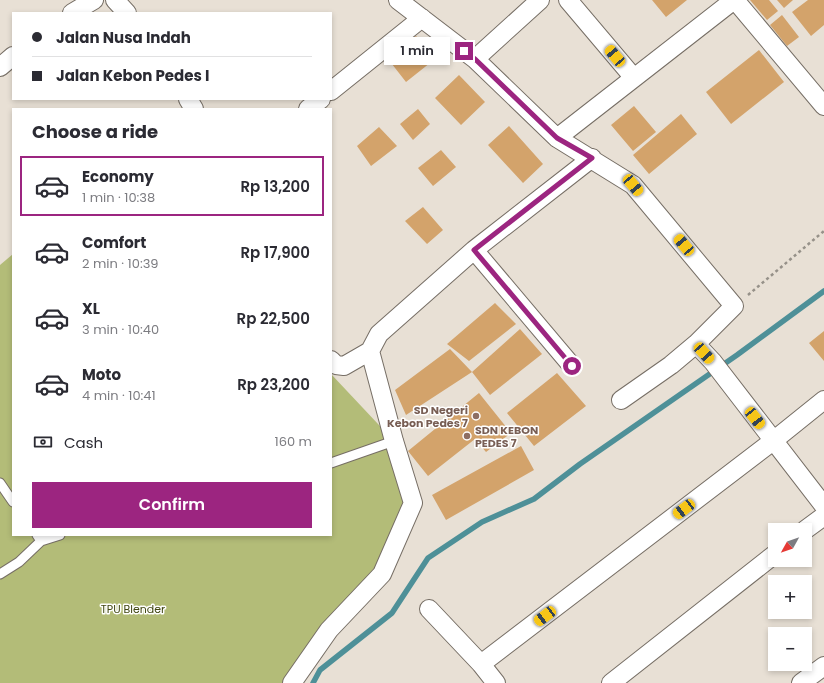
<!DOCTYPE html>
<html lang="en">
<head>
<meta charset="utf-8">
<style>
  body { margin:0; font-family:Poppins,sans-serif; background:#f7f7f7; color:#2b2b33; height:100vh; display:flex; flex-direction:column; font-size:15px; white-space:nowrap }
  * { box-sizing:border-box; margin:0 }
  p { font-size:13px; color:#7c7c81 }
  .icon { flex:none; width:22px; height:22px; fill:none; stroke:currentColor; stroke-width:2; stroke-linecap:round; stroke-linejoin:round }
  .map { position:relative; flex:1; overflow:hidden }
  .sheet { position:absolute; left:12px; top:108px; width:320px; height:428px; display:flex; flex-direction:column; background:#fff; border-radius:0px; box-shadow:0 2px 6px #0003 }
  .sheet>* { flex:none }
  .hud { position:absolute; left:12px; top:12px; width:320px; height:88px; border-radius:0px; box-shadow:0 2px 6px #0003; display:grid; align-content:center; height:88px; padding:0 20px; background:#fff }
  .needle { width:26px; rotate:230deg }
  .buttons { position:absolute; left:768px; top:523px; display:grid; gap:8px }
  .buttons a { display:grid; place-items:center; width:44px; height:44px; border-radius:0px; background:#fff; box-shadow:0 2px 6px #0003; font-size:20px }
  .end { position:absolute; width:18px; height:18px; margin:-9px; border:5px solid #9c2580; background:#fff; box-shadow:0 0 0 2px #fff }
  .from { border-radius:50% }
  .bubble { position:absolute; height:28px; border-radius:0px; background:#fff; box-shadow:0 2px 6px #0003; font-size:13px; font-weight:600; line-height:28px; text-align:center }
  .car { position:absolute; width:12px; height:24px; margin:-12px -6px; border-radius:5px; box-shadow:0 0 3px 1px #0007; background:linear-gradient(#f5c518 24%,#345 0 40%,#f5c518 0 76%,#345 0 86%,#f5c518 0) }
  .hud b { display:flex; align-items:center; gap:14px; height:38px; font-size:15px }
  .hud b+b { border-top:1px solid #e1e1e2 }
  .hud i { width:10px; height:10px; background:#2b2b33 }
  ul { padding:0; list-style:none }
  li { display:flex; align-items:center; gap:12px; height:60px; margin:0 8px 6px; padding:0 12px; border:2px solid transparent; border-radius:0px }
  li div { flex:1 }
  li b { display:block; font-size:15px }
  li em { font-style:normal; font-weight:600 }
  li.current { border-color:#9c2580 }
  li>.icon { width:36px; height:36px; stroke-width:1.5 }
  h2 { padding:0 20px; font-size:18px; line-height:48px }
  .pay { display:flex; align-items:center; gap:10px; height:44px; padding:0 20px; font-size:15px }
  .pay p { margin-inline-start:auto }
  .button { display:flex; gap:8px; margin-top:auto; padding:8px 20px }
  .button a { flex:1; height:46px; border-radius:0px; background:#9c2580; color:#fff; font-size:16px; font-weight:600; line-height:46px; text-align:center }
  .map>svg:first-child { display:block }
  .green { fill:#b3bc78 }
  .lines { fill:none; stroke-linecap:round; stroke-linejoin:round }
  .stream { stroke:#4e9098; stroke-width:5.5 }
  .building { fill:#d3a36b }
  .service-casing { stroke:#766e65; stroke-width:11 }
  .minor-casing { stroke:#766e65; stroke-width:20 }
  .path { stroke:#969189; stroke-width:2.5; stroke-dasharray:3 3; stroke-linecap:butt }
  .service { stroke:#fff; stroke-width:9 }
  .minor { stroke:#fff; stroke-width:18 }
  .route { stroke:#9c2580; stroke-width:5 }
  .education-dot { fill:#8d6e63; stroke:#fff; stroke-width:1.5 }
  .labels { text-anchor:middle; stroke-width:3; stroke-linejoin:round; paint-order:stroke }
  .education-label { font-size:11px; font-weight:bold; fill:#785e54; stroke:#fff; text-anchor:end }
  .park-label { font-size:11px; fill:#414712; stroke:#fff }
</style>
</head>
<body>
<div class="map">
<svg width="824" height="683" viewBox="0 0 824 683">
  <rect width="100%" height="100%" fill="#e8e0d5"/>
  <path class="green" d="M 13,254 L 13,535 L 331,535 L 331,374 L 394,441 L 413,503 L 382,574 L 292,683 L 0,683 L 0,265 Z"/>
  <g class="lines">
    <path class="stream" d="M 313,683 L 320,670 L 392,613 L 428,558 L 482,522 L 534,499 L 580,464 L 737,355 L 824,291"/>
  </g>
  <path class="building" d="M 652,0 L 687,0 L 666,17 Z
    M 750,0 L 769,0 L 778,11 L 767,20 Z
    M 777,0 L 793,0 L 784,8 Z
    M 808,0 L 824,0 L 824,25 L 811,36 L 792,12 Z
    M 782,15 L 799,37 L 787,46 L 770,25 Z
    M 416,36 L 435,59 L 406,82 L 388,59 Z
    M 759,50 L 784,82 L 731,124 L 706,92 Z
    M 459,75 L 485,102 L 461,125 L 435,98 Z
    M 634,106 L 656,132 L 633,151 L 611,125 Z
    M 418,109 L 430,124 L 413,140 L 400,124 Z
    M 681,114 L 697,134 L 649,174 L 633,155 Z
    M 509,126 L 543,164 L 523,183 L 488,145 Z
    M 379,127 L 397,146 L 371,166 L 357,146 Z
    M 441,150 L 456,167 L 433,186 L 418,168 Z
    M 423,207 L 443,230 L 427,244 L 405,221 Z
    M 495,303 L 516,324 L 469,361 L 447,344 Z
    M 520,329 L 542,354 L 490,395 L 472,372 Z
    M 824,331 L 824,361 L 809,343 Z
    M 450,349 L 472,372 L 406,415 L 395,390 Z
    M 557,373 L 586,406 L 534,446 L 507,413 Z
    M 479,393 L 511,433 L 486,452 L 475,439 L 428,476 L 408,451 Z
    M 521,446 L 534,470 L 446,520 L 432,495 Z"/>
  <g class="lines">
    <g class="service-casing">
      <path id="service" d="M 331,463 L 394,441
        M 0,483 L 13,502
        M 37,535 L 41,541 L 60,535
        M 0,574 L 19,562 L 41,541"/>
    </g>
    <g class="minor-casing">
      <path id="minor" d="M 115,0 L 127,13
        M 398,0 L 475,59 L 557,138 L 633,185 L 734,306 L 696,344 L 713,362 L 824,506
        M 568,0 L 634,78
        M 735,0 L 824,106
        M 72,13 L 94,0
        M 475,59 L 540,0
        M 0,67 L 13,56
        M 331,91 L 422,18
        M 188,99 L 194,109
        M 308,109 L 321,99
        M 557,138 L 734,0
        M 474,250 L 572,366
        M 331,360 L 336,365 L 344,366 L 370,351
        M 621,400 L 671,365 L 696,344
        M 805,530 L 824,516
        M 429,609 L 481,664 L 496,683
        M 481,664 L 773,441 L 824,400
        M 292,683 L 329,630 L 382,574 L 413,503 L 394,441 L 370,351 L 379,334 L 474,250 L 592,158
        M 611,683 L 775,554
        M 801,683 L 824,666"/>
    </g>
    <path class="path" d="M 748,295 L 824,231"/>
    <use href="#service" class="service"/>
    <use href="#minor" class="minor"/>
  </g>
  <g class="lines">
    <path class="route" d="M 464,51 L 475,59 L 557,138 L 592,158 L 474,250 L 572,366"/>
  </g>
  <g class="education-dot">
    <circle cx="476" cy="416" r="4"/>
    <circle cx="467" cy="436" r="4"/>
  </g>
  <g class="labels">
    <g class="education-label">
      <text x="468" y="414">SD Negeri<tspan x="468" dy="13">Kebon Pedes 7</tspan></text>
      <text x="475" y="434" text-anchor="start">SDN KEBON<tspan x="475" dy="13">PEDES 7</tspan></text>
    </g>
    <g class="park-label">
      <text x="133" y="613">TPU Blender</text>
    </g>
  </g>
</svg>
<div class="buttons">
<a><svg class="needle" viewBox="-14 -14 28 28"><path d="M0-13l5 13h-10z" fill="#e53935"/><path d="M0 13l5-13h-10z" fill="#7c7c81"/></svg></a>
<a>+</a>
<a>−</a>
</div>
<i class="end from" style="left:572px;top:366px"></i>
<i class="end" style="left:464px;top:51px"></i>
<div class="bubble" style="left:384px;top:37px;width:66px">1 min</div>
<i class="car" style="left:615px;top:56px;rotate:320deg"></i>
<i class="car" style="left:633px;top:185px;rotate:140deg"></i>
<i class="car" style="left:684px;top:245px;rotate:320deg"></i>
<i class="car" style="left:704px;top:353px;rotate:138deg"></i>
<i class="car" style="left:755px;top:418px;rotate:142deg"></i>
<i class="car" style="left:684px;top:509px;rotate:233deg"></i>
<i class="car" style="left:545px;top:616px;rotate:233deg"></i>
<div class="hud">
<b><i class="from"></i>Jalan Nusa Indah</b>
<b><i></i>Jalan Kebon Pedes I</b>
</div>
<section class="sheet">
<h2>Choose a ride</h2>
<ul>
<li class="current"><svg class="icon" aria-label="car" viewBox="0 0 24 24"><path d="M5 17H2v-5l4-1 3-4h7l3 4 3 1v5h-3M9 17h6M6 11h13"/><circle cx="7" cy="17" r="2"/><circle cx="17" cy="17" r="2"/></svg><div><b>Economy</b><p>1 min · 10:38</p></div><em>Rp 13,200</em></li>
<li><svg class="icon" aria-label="car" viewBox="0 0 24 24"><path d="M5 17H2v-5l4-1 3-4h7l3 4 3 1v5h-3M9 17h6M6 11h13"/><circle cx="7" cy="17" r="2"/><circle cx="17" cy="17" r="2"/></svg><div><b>Comfort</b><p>2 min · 10:39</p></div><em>Rp 17,900</em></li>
<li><svg class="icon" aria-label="car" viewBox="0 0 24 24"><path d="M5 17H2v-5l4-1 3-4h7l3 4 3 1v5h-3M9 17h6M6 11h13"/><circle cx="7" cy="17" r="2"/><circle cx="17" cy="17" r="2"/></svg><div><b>XL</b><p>3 min · 10:40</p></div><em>Rp 22,500</em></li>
<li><svg class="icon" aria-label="car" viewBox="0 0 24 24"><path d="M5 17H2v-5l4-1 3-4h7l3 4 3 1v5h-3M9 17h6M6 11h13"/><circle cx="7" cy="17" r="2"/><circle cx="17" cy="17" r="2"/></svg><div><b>Moto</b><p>4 min · 10:41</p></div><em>Rp 23,200</em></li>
</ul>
<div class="pay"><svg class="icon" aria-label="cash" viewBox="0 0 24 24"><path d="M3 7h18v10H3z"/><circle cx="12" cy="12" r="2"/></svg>Cash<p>160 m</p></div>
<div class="button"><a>Confirm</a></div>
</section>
</div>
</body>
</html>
